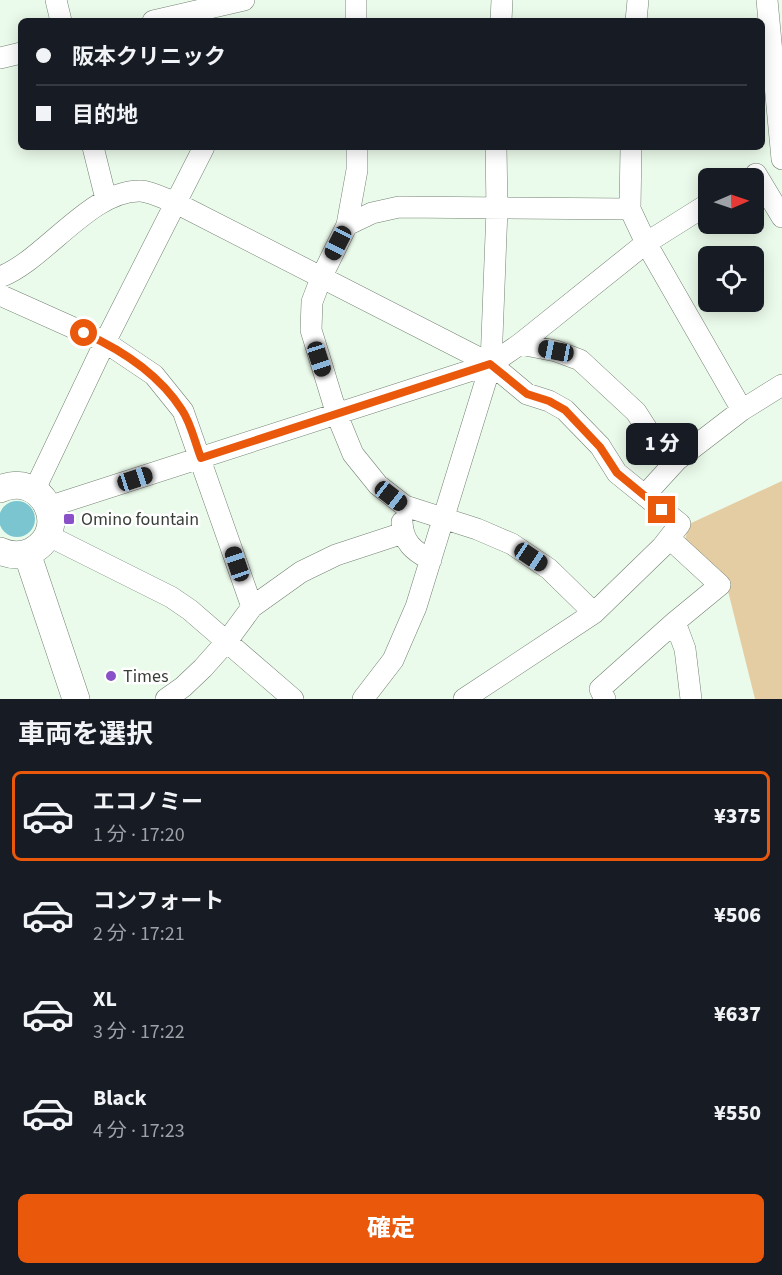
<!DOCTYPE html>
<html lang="ja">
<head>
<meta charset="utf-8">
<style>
  body { margin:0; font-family:"Source Sans 3","Noto Sans JP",sans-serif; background:#242831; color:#f1f3f6; height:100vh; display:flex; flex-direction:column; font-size:22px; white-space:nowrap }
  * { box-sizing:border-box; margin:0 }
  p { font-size:20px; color:#9ea1a6 }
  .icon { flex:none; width:33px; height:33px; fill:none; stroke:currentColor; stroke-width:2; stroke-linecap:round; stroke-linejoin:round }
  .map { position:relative; height:699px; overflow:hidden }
  .sheet { display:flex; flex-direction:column; background:#171b24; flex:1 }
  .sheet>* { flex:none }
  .guide { position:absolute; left:18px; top:18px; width:747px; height:132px; border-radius:9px; box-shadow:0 3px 15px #0003; display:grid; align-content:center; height:132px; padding:0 18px; background:#171b24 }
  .needle { width:39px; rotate:88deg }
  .controls { position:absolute; left:698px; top:168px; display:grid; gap:12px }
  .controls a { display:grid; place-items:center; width:66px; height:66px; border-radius:9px; background:#171b24; box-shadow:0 3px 15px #0003; font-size:30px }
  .end { position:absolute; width:27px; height:27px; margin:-14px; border:8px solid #ea580c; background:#fff; box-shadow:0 0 0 3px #fff }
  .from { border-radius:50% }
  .bubble { position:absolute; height:42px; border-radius:9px; background:#171b24; box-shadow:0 3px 15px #0003; font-size:20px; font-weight:800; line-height:42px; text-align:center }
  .car { position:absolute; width:18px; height:36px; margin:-18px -9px; border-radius:8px; box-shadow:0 0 4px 2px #0007; background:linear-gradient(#222 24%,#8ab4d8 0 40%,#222 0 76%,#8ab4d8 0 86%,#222 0) }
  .guide b { display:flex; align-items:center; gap:21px; height:57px; font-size:22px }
  .guide b+b { border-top:2px solid #363941 }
  .guide i { width:15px; height:15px; background:#f1f3f6 }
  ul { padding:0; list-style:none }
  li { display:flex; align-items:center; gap:18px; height:90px; margin:0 12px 9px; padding:0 6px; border:3px solid transparent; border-radius:9px }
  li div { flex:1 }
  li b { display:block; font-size:22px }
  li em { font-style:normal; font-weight:800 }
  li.current { border-color:#ea580c }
  li>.icon { width:54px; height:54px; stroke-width:1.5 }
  h2 { padding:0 18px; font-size:27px; line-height:72px }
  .action { display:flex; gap:12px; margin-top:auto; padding:12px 18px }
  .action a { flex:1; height:69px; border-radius:9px; background:#ea580c; color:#fff; font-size:24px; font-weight:800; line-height:69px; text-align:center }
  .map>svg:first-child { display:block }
  .green { fill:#e5cda3 }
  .water { fill:#7bc5d0 }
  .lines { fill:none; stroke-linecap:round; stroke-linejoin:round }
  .minor-casing { stroke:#738172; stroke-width:22 }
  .major-casing { stroke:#738172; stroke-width:28 }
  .minor { stroke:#fff; stroke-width:21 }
  .major { stroke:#fff; stroke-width:27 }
  .route { stroke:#ea580c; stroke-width:8 }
  .poi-dot { fill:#8950c7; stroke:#fff; stroke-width:2 }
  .labels { text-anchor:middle; stroke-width:5; stroke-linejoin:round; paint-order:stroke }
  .poi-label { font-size:18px; fill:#383f38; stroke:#fff; text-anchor:start }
</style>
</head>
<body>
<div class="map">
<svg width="782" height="699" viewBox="0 0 782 699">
  <rect width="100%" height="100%" fill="#ebfbeb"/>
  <path class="green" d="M 782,481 L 782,699 L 755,699 L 726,583 L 684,544 L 689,524 Z"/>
  <path class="water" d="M-1 519a18 18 0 1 1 36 0a18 18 0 1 1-36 0Z"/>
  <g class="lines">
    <g class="minor-casing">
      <path id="minor" d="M 56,0 L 61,21
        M 356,0 L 356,21
        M 767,0 L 782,159
        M 153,21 L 244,0
        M 501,21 L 502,0
        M 636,21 L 638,0
        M 0,58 L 21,53
        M 93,147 L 106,199
        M 631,147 L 630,209 L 646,243 L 742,410
        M 756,174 L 782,217
        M 347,225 L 357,170 L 357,147
        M 0,277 C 45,260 91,189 141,191 C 152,192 165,199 176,203 L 491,364 L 527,394 L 549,401 L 565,410 L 600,446 L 617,473 L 680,524 L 662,547 L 594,613 L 464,699
        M 0,295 L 105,342 L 154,375 L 183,411 L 252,607
        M 520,344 L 556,351 L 580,360 L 636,412 L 654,440 L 677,460
        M 34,491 L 105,342 L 204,147
        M 645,495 L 677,460 L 742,410 L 782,385
        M 48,507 L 491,364 L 520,344 L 646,243 L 708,204
        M 402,522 C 403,542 413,551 431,560
        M 47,535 L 171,597 L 190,610 L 293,699
        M 670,539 L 720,585 L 675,622 L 685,649 L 691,699
        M 594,613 L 549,569 L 512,544 L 477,529 L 405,506 L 378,485 L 353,454 L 337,415 L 311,330 L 312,302 L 321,278 L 347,225 L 372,213 L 399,207 L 630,209
        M 166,699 L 183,687 L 203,668 L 227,641 L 252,607 L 301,572 L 336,555 L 403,533
        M 363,699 L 393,660 L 416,607 L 491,364 L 497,209 L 496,147
        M 605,699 L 600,689 L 675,622"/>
    </g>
    <g class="major-casing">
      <path id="major" d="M 0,489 C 42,470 72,529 32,551 C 22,556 11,556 0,551
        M 27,553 L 76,699"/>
    </g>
    <use href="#minor" class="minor"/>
    <use href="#major" class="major"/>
  </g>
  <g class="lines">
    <path class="route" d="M 84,333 C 122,350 159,374 182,410 C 191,423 195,443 201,458 L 490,364 L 527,394 L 549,401 L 565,410 L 600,447 L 617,473 L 662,510"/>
  </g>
  <g class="poi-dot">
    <rect x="63" y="513" width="12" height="12" rx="3"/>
    <circle cx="111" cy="676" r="6"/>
  </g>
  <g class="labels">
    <g class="poi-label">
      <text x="81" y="525">Omino fountain</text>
      <text x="123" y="682">Times</text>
    </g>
  </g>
</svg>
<div class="controls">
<a><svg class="needle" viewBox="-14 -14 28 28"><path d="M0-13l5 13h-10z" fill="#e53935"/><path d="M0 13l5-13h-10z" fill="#9ea1a6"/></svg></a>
<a><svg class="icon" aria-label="locate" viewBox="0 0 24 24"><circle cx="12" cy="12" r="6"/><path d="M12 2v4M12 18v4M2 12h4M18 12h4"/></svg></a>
</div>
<i class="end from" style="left:84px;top:333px"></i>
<i class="end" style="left:662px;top:510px"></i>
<div class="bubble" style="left:626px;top:423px;width:72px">1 分</div>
<i class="car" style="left:338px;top:243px;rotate:207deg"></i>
<i class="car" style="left:556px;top:351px;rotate:281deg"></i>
<i class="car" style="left:319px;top:359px;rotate:162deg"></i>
<i class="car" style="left:135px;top:479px;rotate:72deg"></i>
<i class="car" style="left:391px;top:496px;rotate:128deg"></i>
<i class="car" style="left:531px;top:557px;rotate:124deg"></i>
<i class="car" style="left:237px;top:564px;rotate:341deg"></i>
<div class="guide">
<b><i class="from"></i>阪本クリニック</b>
<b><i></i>目的地</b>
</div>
</div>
<section class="sheet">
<h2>車両を選択</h2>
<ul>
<li class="current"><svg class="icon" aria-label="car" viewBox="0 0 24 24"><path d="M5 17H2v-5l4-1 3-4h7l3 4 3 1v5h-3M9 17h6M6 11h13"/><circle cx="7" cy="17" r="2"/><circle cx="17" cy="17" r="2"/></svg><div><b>エコノミー</b><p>1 分 · 17:20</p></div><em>¥375</em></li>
<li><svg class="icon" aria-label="car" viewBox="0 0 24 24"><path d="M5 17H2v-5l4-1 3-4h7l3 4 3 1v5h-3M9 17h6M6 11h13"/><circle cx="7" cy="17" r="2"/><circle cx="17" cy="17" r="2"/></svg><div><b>コンフォート</b><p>2 分 · 17:21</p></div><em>¥506</em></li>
<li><svg class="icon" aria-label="car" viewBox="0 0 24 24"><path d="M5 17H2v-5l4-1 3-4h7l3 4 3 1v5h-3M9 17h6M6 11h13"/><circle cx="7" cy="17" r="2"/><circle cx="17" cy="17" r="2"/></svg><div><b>XL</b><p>3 分 · 17:22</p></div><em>¥637</em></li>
<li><svg class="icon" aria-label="car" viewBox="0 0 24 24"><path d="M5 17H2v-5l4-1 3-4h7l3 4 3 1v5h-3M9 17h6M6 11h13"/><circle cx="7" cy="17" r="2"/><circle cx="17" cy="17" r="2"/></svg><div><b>Black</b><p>4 分 · 17:23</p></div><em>¥550</em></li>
</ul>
<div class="action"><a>確定</a></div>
</section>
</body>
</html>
